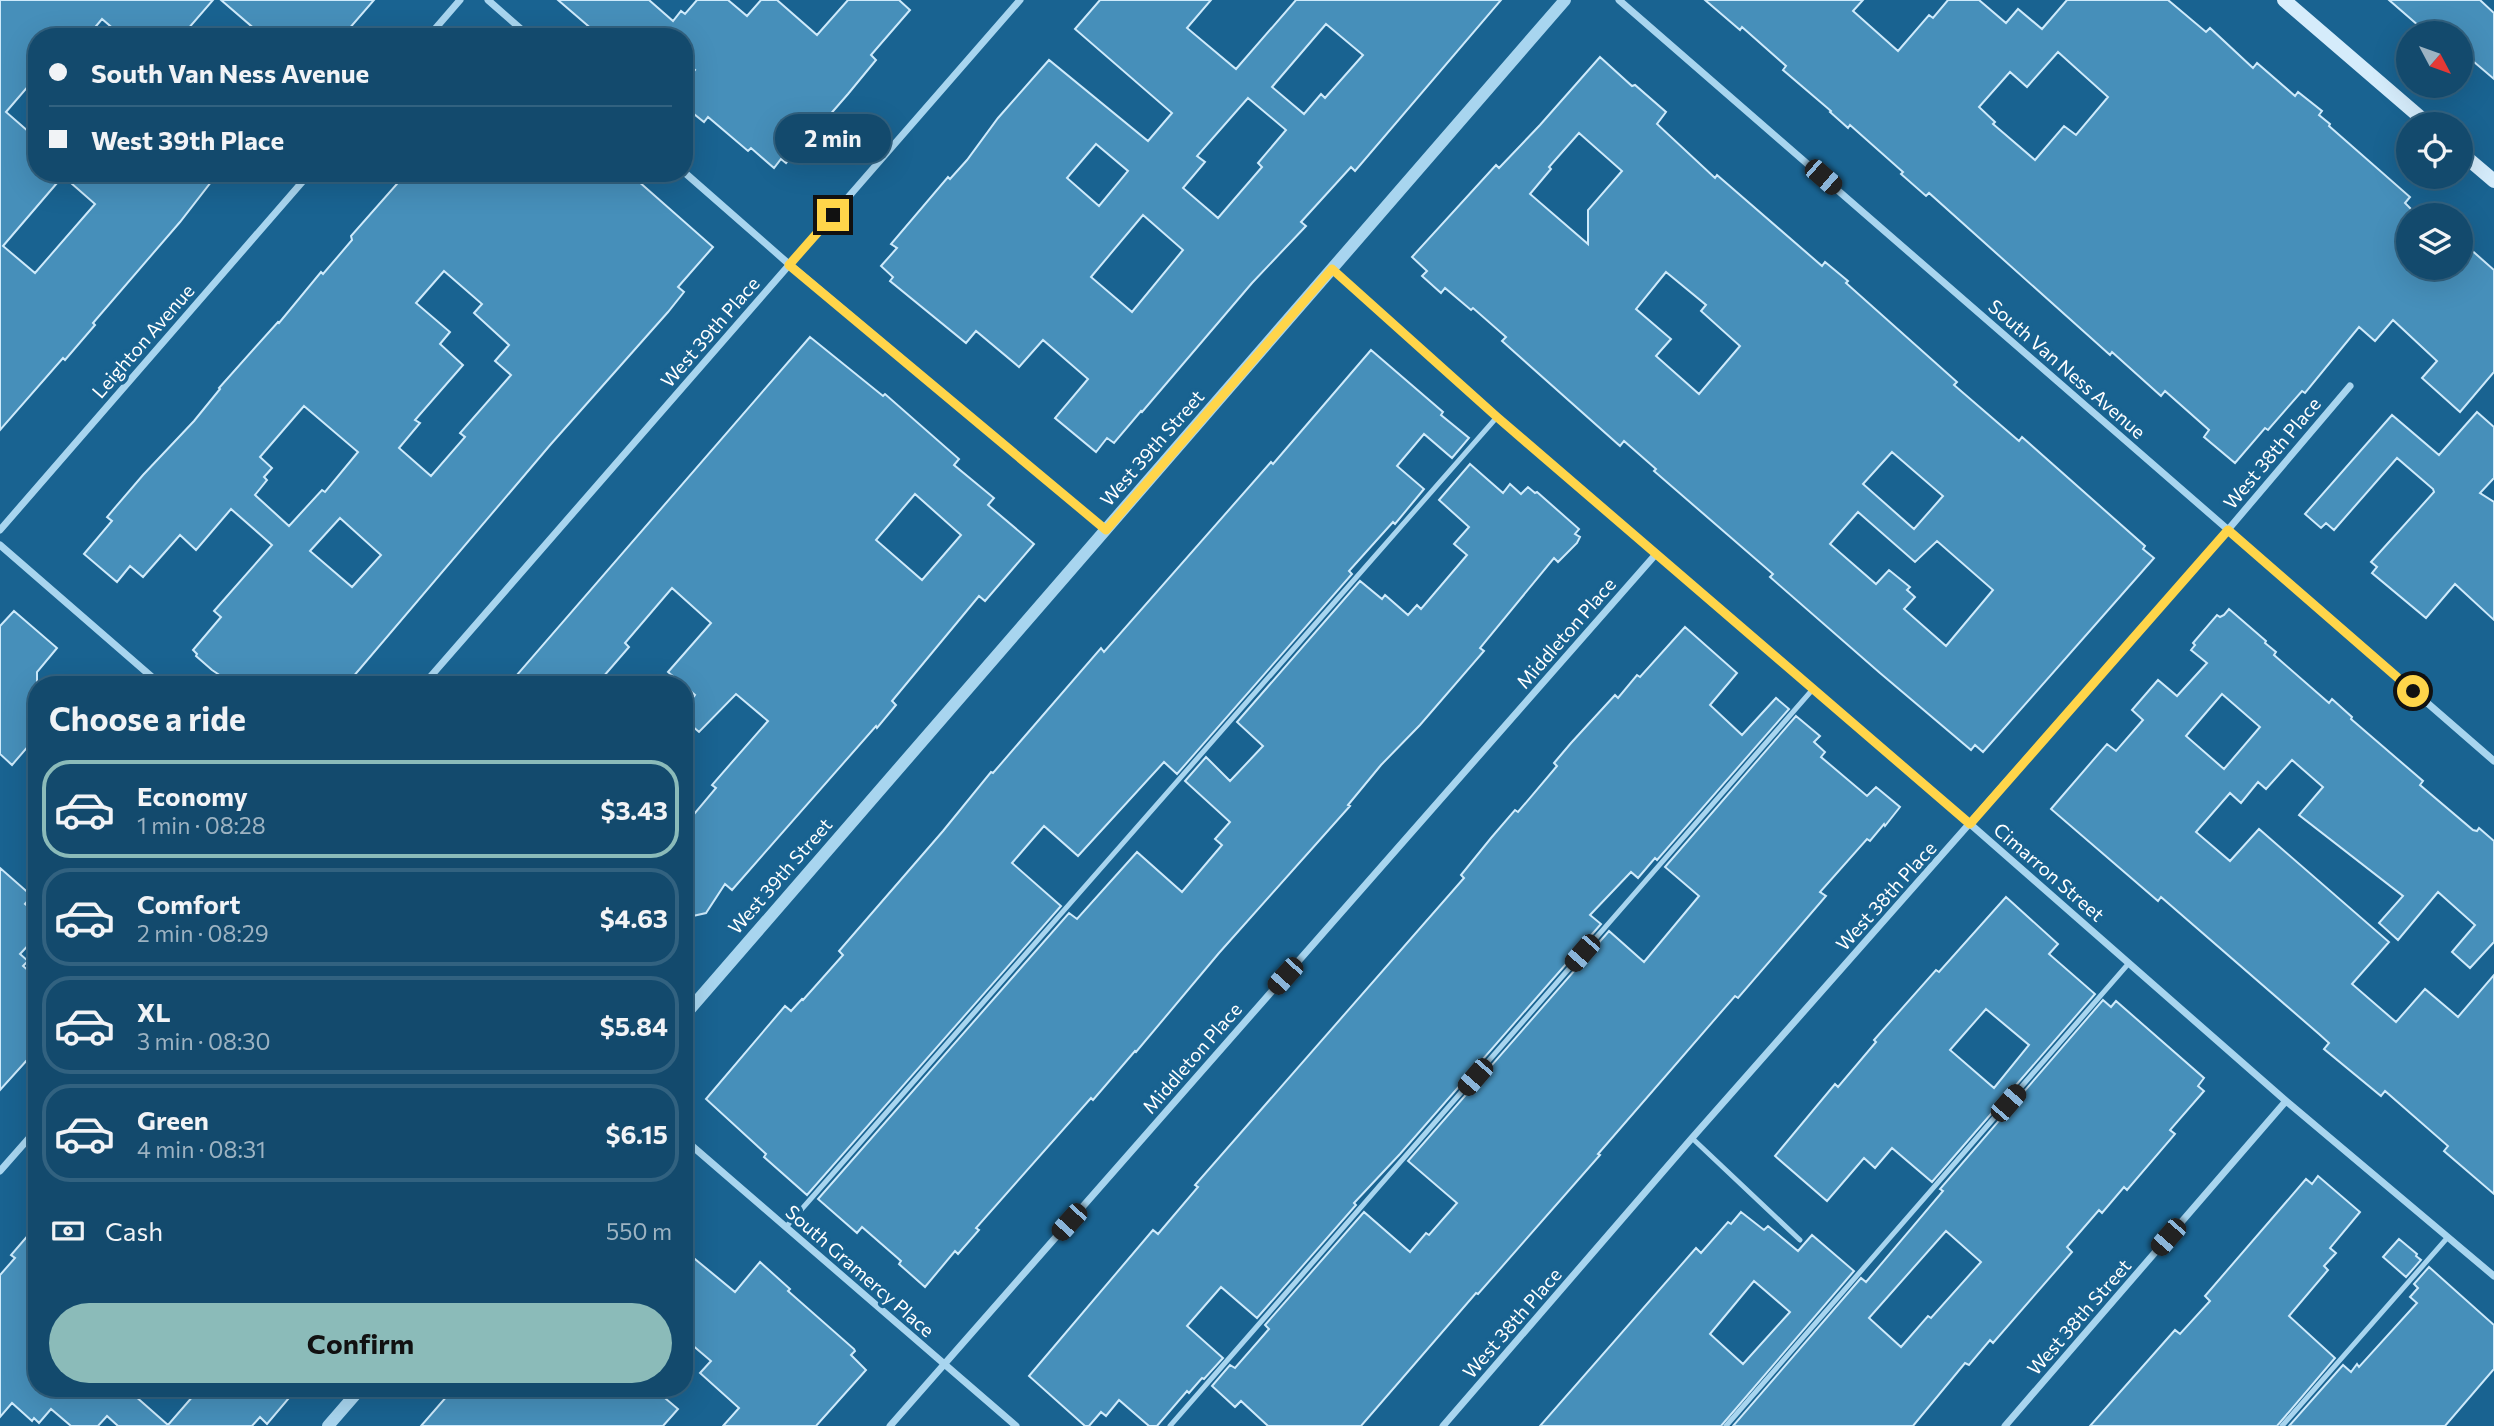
<!DOCTYPE html>
<html lang="en">
<head>
<meta charset="utf-8">
<style>
  body { margin:0; font-family:Commissioner,sans-serif; background:#1c5172; color:#f1f3f6; height:100vh; display:flex; flex-direction:column; font-size:26px; white-space:nowrap }
  * { box-sizing:border-box; margin:0 }
  p { font-size:23px; color:#9db3c2 }
  .icon { flex:none; width:38px; height:38px; fill:none; stroke:currentColor; stroke-width:2; stroke-linecap:round; stroke-linejoin:round }
  .map { position:relative; flex:1; overflow:hidden }
  .sheet { position:absolute; left:28px; top:676px; width:665px; height:721px; display:flex; flex-direction:column; background:#134a6d; border-radius:28px; box-shadow:0 7px 28px #0002,0 0 0 2px #326280 }
  .sheet>* { flex:none }
  .banner { position:absolute; left:28px; top:28px; width:665px; height:154px; border-radius:28px; box-shadow:0 7px 28px #0002,0 0 0 2px #326280; display:grid; align-content:center; height:154px; padding:0 21px; background:#134a6d }
  .needle { width:46px; rotate:131deg }
  .fabs { position:absolute; left:2396px; top:21px; display:grid; gap:14px }
  .fabs a { display:grid; place-items:center; width:77px; height:77px; border-radius:50%; background:#134a6d; box-shadow:0 7px 28px #0002,0 0 0 2px #326280; font-size:35px }
  .end { position:absolute; width:32px; height:32px; margin:-16px; border:9px solid #ffd54a; background:#111; box-shadow:0 0 0 4px #111 }
  .from { border-radius:50% }
  .bubble { position:absolute; height:49px; border-radius:24px; background:#134a6d; box-shadow:0 7px 28px #0002,0 0 0 2px #326280; font-size:23px; font-weight:700; line-height:49px; text-align:center }
  .car { position:absolute; width:21px; height:42px; margin:-21px -10px; border-radius:9px; box-shadow:0 0 5px 2px #0007; background:linear-gradient(#222 24%,#8ab4d8 0 40%,#222 0 76%,#8ab4d8 0 86%,#222 0) }
  .banner b { display:flex; align-items:center; gap:24px; height:66px; font-size:26px }
  .banner b+b { border-top:2px solid #326280 }
  .banner i { width:18px; height:18px; background:#f1f3f6 }
  ul { padding:0; list-style:none }
  li { display:flex; align-items:center; gap:21px; height:98px; margin:0 14px 10px; padding:0 7px; border:4px solid #326280; border-radius:28px }
  li div { flex:1 }
  li b { display:block; font-size:26px }
  li em { font-style:normal; font-weight:700 }
  li.on { border-color:#8bbbb9 }
  li>.icon { width:63px; height:63px; stroke-width:1.5 }
  h2 { padding:0 21px; font-size:32px; line-height:84px }
  .pay { display:flex; align-items:center; gap:18px; height:77px; padding:0 21px; font-size:26px }
  .pay p { margin-inline-start:auto }
  .action { display:flex; gap:14px; margin-top:auto; padding:14px 21px }
  .action a { flex:1; height:80px; border-radius:42px; background:#8bbbb9; color:#111; font-size:28px; font-weight:700; line-height:80px; text-align:center }
  .map>svg:first-child { display:block }
  .building { fill:#468fba; stroke:#ceeafb; stroke-width:2; fill-rule:evenodd }
  .lines { fill:none; stroke-linecap:round; stroke-linejoin:round }
  .service { stroke:#a8d5ef; stroke-width:5 }
  .minor { stroke:#a8d5ef; stroke-width:7 }
  .tertiary { stroke:#a8d5ef; stroke-width:12 }
  .secondary { stroke:#d5ecfb; stroke-width:14 }
  .route { stroke:#ffd54a; stroke-width:9 }
  .labels { text-anchor:middle; stroke-width:7; stroke-linejoin:round; paint-order:stroke }
  .street-label { font-size:19px; fill:#fff; stroke:#196391 }
</style>
</head>
<body>
<div class="map">
<svg width="2494" height="1426" viewBox="0 0 2494 1426">
  <rect width="100%" height="100%" fill="#196391"/>
  <path class="building" d="M 0,0 L 213,0 L 181,37 L 123,37 L 102,19 L 87,37 L 37,37 L 37,76 L 6,112 L 37,139 L 37,173 L 218,173 L 180,222 L 93,323 L 95,325 L 65,360 L 63,358 L 0,430 ZM 63,176 L 95,204 L 35,273 L 3,246 Z
    M 221,0 L 374,0 L 342,37 L 264,37 Z
    M 558,0 L 649,0 L 673,21 L 681,11 L 685,14 L 697,0 L 728,0 L 747,16 L 761,0 L 777,0 L 817,35 L 848,0 L 899,0 L 910,10 L 871,55 L 876,60 L 848,94 L 821,125 L 819,123 L 786,163 L 781,159 L 774,168 L 751,148 L 748,151 L 708,117 L 704,122 L 684,106 L 684,83 L 695,70 L 684,61 L 684,37 L 601,37 Z
    M 1100,0 L 1211,0 L 1187,28 L 1236,69 L 1296,0 L 1501,0 L 1355,171 L 1351,167 L 1301,222 L 1306,226 L 1252,283 L 1142,412 L 1141,411 L 1114,443 L 1107,438 L 1096,452 L 1055,418 L 1088,379 L 1043,340 L 1019,367 L 976,331 L 966,343 L 890,281 L 893,277 L 881,266 L 897,248 L 891,244 L 948,177 L 950,179 L 967,160 L 998,118 L 1049,60 L 1148,141 L 1172,113 L 1075,29 ZM 1326,24 L 1363,55 L 1325,98 L 1321,94 L 1304,114 L 1272,87 ZM 1248,98 L 1286,130 L 1258,163 L 1262,167 L 1218,218 L 1183,188 L 1205,162 L 1197,156 ZM 1096,144 L 1128,171 L 1099,206 L 1067,178 ZM 1143,215 L 1183,250 L 1132,312 L 1091,277 Z
    M 1705,0 L 1863,0 L 1853,11 L 1898,51 L 1929,15 L 1933,18 L 1948,0 L 1979,0 L 2006,23 L 2018,9 L 2042,29 L 2067,0 L 2168,0 L 2206,32 L 2210,28 L 2253,68 L 2257,63 L 2295,96 L 2298,92 L 2322,111 L 2319,115 L 2330,124 L 2329,126 L 2410,197 L 2405,203 L 2414,212 L 2408,215 L 2408,219 L 2401,228 L 2408,234 L 2408,268 L 2460,268 L 2460,240 L 2494,270 L 2494,372 L 2460,412 L 2422,378 L 2437,361 L 2393,320 L 2375,341 L 2359,327 L 2305,393 L 2302,391 L 2268,430 L 2265,428 L 2235,463 L 2204,437 L 2209,430 L 2165,391 L 2161,396 L 2112,352 L 2110,355 L 1929,193 L 1926,196 L 1901,174 L 1903,172 L 1850,125 L 1848,128 L 1830,112 L 1831,111 L 1783,70 L 1786,66 L 1742,27 L 1740,30 ZM 2058,52 L 2108,97 L 2076,135 L 2064,126 L 2035,160 L 1993,124 L 1995,122 L 1979,107 L 2010,72 L 2027,87 Z
    M 2389,0 L 2480,0 L 2494,13 L 2494,79 L 2460,50 L 2460,33 L 2427,33 Z
    M 1600,57 L 1632,86 L 1635,85 L 1666,112 L 1657,124 L 1715,178 L 1717,175 L 1822,266 L 1825,262 L 1848,281 L 1846,283 L 1957,382 L 1954,385 L 2019,441 L 2022,437 L 2145,546 L 2143,549 L 2154,558 L 1983,752 L 1975,745 L 1971,750 L 1880,673 L 1770,577 L 1773,574 L 1654,471 L 1656,469 L 1624,441 L 1620,446 L 1502,341 L 1506,337 L 1473,308 L 1471,310 L 1445,288 L 1441,293 L 1422,276 L 1427,271 L 1412,257 L 1496,165 L 1499,168 L 1540,125 ZM 1579,133 L 1622,171 L 1588,210 L 1588,244 L 1530,194 L 1551,169 L 1549,167 ZM 1666,272 L 1706,305 L 1701,311 L 1740,346 L 1699,394 L 1656,356 L 1671,339 L 1636,309 ZM 1892,452 L 1943,496 L 1914,529 L 1863,484 ZM 1858,512 L 1915,562 L 1937,541 L 1993,590 L 1946,646 L 1904,609 L 1915,597 L 1907,590 L 1910,587 L 1889,570 L 1876,584 L 1830,544 Z
    M 415,173 L 629,173 L 713,247 L 678,287 L 684,292 L 668,312 L 551,444 L 347,684 L 233,684 L 212,670 L 196,656 L 197,654 L 193,650 L 221,617 L 214,611 L 272,545 L 231,509 L 196,550 L 180,535 L 143,577 L 130,566 L 117,582 L 84,554 L 112,521 L 107,517 L 143,475 L 194,421 L 220,389 L 219,388 L 278,322 L 279,323 L 321,272 L 323,274 L 352,240 L 351,236 L 403,177 L 407,182 ZM 444,271 L 482,304 L 474,313 L 509,345 L 495,361 L 511,375 L 460,433 L 465,437 L 431,476 L 399,448 L 420,423 L 415,420 L 463,365 L 440,344 L 450,332 L 416,303 ZM 304,406 L 358,452 L 325,492 L 322,490 L 289,526 L 255,495 L 267,480 L 264,477 L 272,468 L 260,457 ZM 340,518 L 381,555 L 352,587 L 310,551 Z
    M 810,337 L 883,396 L 885,394 L 959,459 L 954,465 L 994,498 L 988,505 L 1034,544 L 985,601 L 979,596 L 892,701 L 896,705 L 877,728 L 876,726 L 732,890 L 725,884 L 706,913 L 684,918 L 684,826 L 716,788 L 712,785 L 768,721 L 736,694 L 699,732 L 684,719 L 684,710 L 695,695 L 668,672 L 711,623 L 672,588 L 625,643 L 629,647 L 597,684 L 509,684 ZM 915,494 L 961,535 L 922,580 L 876,540 Z
    M 1371,350 L 1443,412 L 1441,415 L 1469,438 L 1452,458 L 1424,434 L 1397,466 L 1424,489 L 1395,524 L 1393,522 L 1349,571 L 1352,574 L 1177,774 L 1164,762 L 1078,856 L 1044,826 L 1012,863 L 1061,906 L 807,1195 L 764,1157 L 766,1154 L 706,1099 L 785,1006 L 791,1011 L 802,999 L 803,1000 L 843,955 L 839,951 L 943,831 L 991,772 L 993,773 L 1101,648 L 1104,652 L 1271,462 L 1273,464 Z
    M 2477,412 L 2494,427 L 2494,478 L 2480,493 L 2494,502 L 2494,620 L 2455,584 L 2426,618 L 2372,573 L 2377,567 L 2371,562 L 2434,492 L 2433,489 L 2397,458 L 2334,530 L 2326,523 L 2321,528 L 2305,514 L 2392,415 L 2439,455 Z
    M 1470,464 L 1503,493 L 1510,484 L 1521,494 L 1528,487 L 1535,493 L 1537,492 L 1579,529 L 1575,534 L 1580,537 L 1577,543 L 1558,562 L 1554,558 L 1480,648 L 1484,651 L 1420,725 L 1381,765 L 1348,805 L 1350,806 L 1219,953 L 1136,1052 L 1135,1051 L 1093,1100 L 1091,1098 L 976,1228 L 979,1230 L 958,1254 L 955,1251 L 925,1287 L 899,1264 L 901,1261 L 862,1227 L 857,1233 L 818,1199 L 1069,913 L 1077,919 L 1137,852 L 1182,892 L 1222,845 L 1215,839 L 1230,822 L 1185,781 L 1206,757 L 1230,781 L 1263,746 L 1237,722 L 1360,581 L 1382,599 L 1385,595 L 1408,615 L 1417,605 L 1421,609 L 1467,555 L 1454,544 L 1469,527 L 1439,500 Z
    M 2229,609 L 2266,641 L 2265,643 L 2276,652 L 2274,655 L 2329,703 L 2332,699 L 2352,717 L 2351,719 L 2423,781 L 2420,785 L 2473,830 L 2477,831 L 2479,828 L 2494,841 L 2494,942 L 2470,968 L 2452,952 L 2475,925 L 2438,892 L 2398,940 L 2379,923 L 2403,896 L 2299,815 L 2323,787 L 2292,760 L 2266,789 L 2258,782 L 2241,803 L 2230,793 L 2196,832 L 2230,861 L 2259,829 L 2389,942 L 2352,984 L 2396,1022 L 2425,989 L 2458,1017 L 2494,975 L 2494,1194 L 2444,1151 L 2448,1146 L 2385,1091 L 2381,1096 L 2324,1049 L 2329,1043 L 2319,1034 L 2161,897 L 2158,901 L 2051,809 L 2107,744 L 2116,751 L 2143,720 L 2132,710 L 2158,680 L 2177,696 L 2207,663 L 2191,650 L 2195,645 L 2193,643 L 2217,615 L 2220,617 L 2224,615 ZM 2222,694 L 2260,727 L 2224,769 L 2186,736 Z
    M 14,611 L 57,648 L 37,672 L 37,736 L 12,765 L 0,754 L 0,626 Z
    M 1685,627 L 1737,673 L 1710,705 L 1742,735 L 1776,698 L 1789,709 L 1657,860 L 1655,858 L 1638,878 L 1631,872 L 1590,915 L 1601,924 L 1400,1154 L 1354,1203 L 1356,1205 L 1257,1318 L 1221,1287 L 1187,1326 L 1223,1358 L 1204,1379 L 1202,1378 L 1189,1393 L 1187,1391 L 1157,1426 L 1149,1426 L 1119,1400 L 1106,1416 L 1101,1412 L 1089,1426 L 1085,1426 L 1029,1376 L 1153,1230 L 1158,1234 L 1198,1187 L 1195,1185 L 1464,878 L 1461,875 L 1491,838 L 1515,810 L 1518,812 L 1557,766 L 1554,763 L 1571,743 L 1615,695 L 1618,698 L 1637,675 L 1640,677 Z
    M 1796,716 L 1820,736 L 1814,742 L 1825,752 L 1821,757 L 1867,796 L 1876,787 L 1900,807 L 1885,826 L 1884,824 L 1870,841 L 1867,839 L 1820,892 L 1826,896 L 1738,998 L 1735,996 L 1598,1154 L 1600,1155 L 1478,1294 L 1476,1293 L 1361,1426 L 1268,1426 L 1241,1401 L 1235,1407 L 1212,1386 L 1230,1365 L 1235,1368 L 1269,1329 L 1265,1325 L 1364,1212 L 1410,1252 L 1426,1233 L 1429,1235 L 1457,1203 L 1408,1161 L 1609,931 L 1644,962 L 1699,896 L 1665,867 Z
    M 0,868 L 32,896 L 25,904 L 37,914 L 37,936 L 20,954 L 28,961 L 23,966 L 37,978 L 37,1049 L 0,1090 Z
    M 2006,897 L 2058,944 L 2049,954 L 2095,994 L 1932,1182 L 1892,1148 L 1875,1168 L 1864,1158 L 1827,1201 L 1775,1156 L 1835,1084 L 1838,1087 L 1876,1042 L 1874,1040 L 1936,970 L 1939,972 ZM 1986,1009 L 2029,1045 L 1994,1088 L 1950,1050 Z
    M 2103,1000 L 2111,1007 L 2116,1001 L 2204,1078 L 2198,1086 L 2204,1091 L 2170,1130 L 2175,1134 L 2127,1190 L 2124,1187 L 2102,1213 L 2099,1210 L 2067,1247 L 2072,1252 L 1993,1343 L 1990,1340 L 1969,1365 L 1965,1363 L 1913,1426 L 1733,1426 L 1861,1278 L 1866,1282 L 1943,1191 L 1940,1189 ZM 1946,1231 L 1981,1262 L 1931,1318 L 1928,1316 L 1901,1347 L 1869,1318 Z
    M 2318,1176 L 2360,1212 L 2330,1248 L 2336,1253 L 2324,1266 L 2328,1270 L 2289,1316 L 2335,1358 L 2277,1426 L 2090,1426 L 2175,1330 L 2180,1334 L 2210,1301 L 2205,1296 L 2306,1179 L 2312,1184 Z
    M 1741,1212 L 1764,1230 L 1768,1226 L 1798,1251 L 1812,1235 L 1854,1271 L 1721,1426 L 1540,1426 L 1696,1248 L 1701,1253 L 1728,1222 L 1731,1224 ZM 1754,1281 L 1790,1312 L 1743,1364 L 1710,1334 Z
    M 37,1225 L 37,1388 L 126,1388 L 168,1425 L 200,1388 L 276,1388 L 289,1398 L 267,1424 L 260,1417 L 252,1426 L 118,1426 L 107,1416 L 98,1426 L 71,1426 L 51,1409 L 39,1423 L 34,1418 L 32,1421 L 12,1403 L 0,1417 L 0,1275 L 15,1258 L 11,1255 Z
    M 2399,1239 L 2417,1254 L 2416,1256 L 2421,1260 L 2406,1277 L 2383,1257 Z
    M 684,1250 L 735,1292 L 760,1262 L 790,1289 L 788,1291 L 854,1349 L 855,1351 L 851,1355 L 866,1370 L 816,1426 L 723,1426 L 739,1408 L 700,1373 L 711,1361 L 684,1338 Z
    M 2429,1267 L 2494,1325 L 2494,1369 L 2445,1426 L 2289,1426 L 2343,1365 L 2351,1372 L 2357,1364 L 2359,1367 L 2417,1303 L 2410,1297 L 2418,1288 L 2414,1284 Z
    M 454,1388 L 653,1388 L 678,1409 L 663,1426 L 421,1426 Z"/>
  <g class="lines">
    <path class="service" d="M 1692,1138 L 1800,1240
      M 786,1227 L 1497,417
      M 1170,1426 L 1813,689
      M 1726,1426 L 2129,963
      M 2282,1426 L 2448,1237"/>
    <path class="minor" d="M 488,0 L 530,37
      M 1619,0 L 2494,761
      M 428,37 L 460,0
      M 684,172 L 790,265 L 1106,530
      M 1332,269 L 1497,417 L 1953,809 L 2286,1101 L 2494,1276
      M 0,530 L 310,173
      M 0,545 L 160,684
      M 424,684 L 1020,0
      M 684,1139 L 1016,1426
      M 0,1171 L 37,1129
      M 890,1426 L 1656,554
      M 1443,1426 L 1692,1138 L 2210,551 L 2350,386
      M 2005,1426 L 2286,1101"/>
    <path class="tertiary" d="M 684,1016 L 1565,0
      M 328,1426 L 361,1388"/>
    <path class="secondary" d="M 2284,0 L 2428,124
      M 2460,152 L 2494,181"/>
  </g>
  <g class="lines">
    <path class="route" d="M 833,215 L 789,265 L 1106,530 L 1332,269 L 1497,417 L 1970,824 L 2228,530 L 2413,691"/>
  </g>
  <g class="labels">
    <g class="street-label">
      <text transform="translate(710 332) rotate(-49)" y="7">West 39th Place</text>
      <text transform="translate(143 341) rotate(-49)" y="7">Leighton Avenue</text>
      <text transform="translate(2067 369) rotate(41)" y="7">South Van Ness Avenue</text>
      <text transform="translate(1152 448) rotate(-49)" y="7">West 39th Street</text>
      <text transform="translate(2272 453) rotate(-50)" y="7">West 38th Place</text>
      <text transform="translate(1566 633) rotate(-49)" y="7">Middleton Place</text>
      <text transform="translate(2049 872) rotate(41)" y="7">Cimarron Street</text>
      <text transform="translate(780 876) rotate(-49)" y="7">West 39th Street</text>
      <text transform="translate(1886 896) rotate(-48)" y="7">West 38th Place</text>
      <text transform="translate(1192 1058) rotate(-49)" y="7">Middleton Place</text>
      <text transform="translate(860 1271) rotate(41)" y="7">South Gramercy Place</text>
      <text transform="translate(2079 1317) rotate(-49)" y="7">West 38th Street</text>
      <text transform="translate(1512 1323) rotate(-49)" y="7">West 38th Place</text>
    </g>
  </g>
</svg>
<div class="fabs">
<a><svg class="needle" viewBox="-14 -14 28 28"><path d="M0-13l5 13h-10z" fill="#e53935"/><path d="M0 13l5-13h-10z" fill="#9db3c2"/></svg></a>
<a><svg class="icon" aria-label="locate" viewBox="0 0 24 24"><circle cx="12" cy="12" r="6"/><path d="M12 2v4M12 18v4M2 12h4M18 12h4"/></svg></a>
<a><svg class="icon" aria-label="layers" viewBox="0 0 24 24"><path d="M12 4l9 5-9 5-9-5zM3 14l9 5 9-5"/></svg></a>
</div>
<i class="end from" style="left:2413px;top:691px"></i>
<i class="end" style="left:833px;top:215px"></i>
<div class="bubble" style="left:775px;top:114px;width:116px">2 min</div>
<i class="car" style="left:1823px;top:177px;rotate:131deg"></i>
<i class="car" style="left:1582px;top:953px;rotate:221deg"></i>
<i class="car" style="left:1285px;top:976px;rotate:222deg"></i>
<i class="car" style="left:1475px;top:1077px;rotate:221deg"></i>
<i class="car" style="left:2008px;top:1103px;rotate:41deg"></i>
<i class="car" style="left:1069px;top:1222px;rotate:222deg"></i>
<i class="car" style="left:2168px;top:1237px;rotate:221deg"></i>
<div class="banner">
<b><i class="from"></i>South Van Ness Avenue</b>
<b><i></i>West 39th Place</b>
</div>
<section class="sheet">
<h2>Choose a ride</h2>
<ul>
<li class="on"><svg class="icon" aria-label="car" viewBox="0 0 24 24"><path d="M5 17H2v-5l4-1 3-4h7l3 4 3 1v5h-3M9 17h6M6 11h13"/><circle cx="7" cy="17" r="2"/><circle cx="17" cy="17" r="2"/></svg><div><b>Economy</b><p>1 min · 08:28</p></div><em>$3.43</em></li>
<li><svg class="icon" aria-label="car" viewBox="0 0 24 24"><path d="M5 17H2v-5l4-1 3-4h7l3 4 3 1v5h-3M9 17h6M6 11h13"/><circle cx="7" cy="17" r="2"/><circle cx="17" cy="17" r="2"/></svg><div><b>Comfort</b><p>2 min · 08:29</p></div><em>$4.63</em></li>
<li><svg class="icon" aria-label="car" viewBox="0 0 24 24"><path d="M5 17H2v-5l4-1 3-4h7l3 4 3 1v5h-3M9 17h6M6 11h13"/><circle cx="7" cy="17" r="2"/><circle cx="17" cy="17" r="2"/></svg><div><b>XL</b><p>3 min · 08:30</p></div><em>$5.84</em></li>
<li><svg class="icon" aria-label="car" viewBox="0 0 24 24"><path d="M5 17H2v-5l4-1 3-4h7l3 4 3 1v5h-3M9 17h6M6 11h13"/><circle cx="7" cy="17" r="2"/><circle cx="17" cy="17" r="2"/></svg><div><b>Green</b><p>4 min · 08:31</p></div><em>$6.15</em></li>
</ul>
<div class="pay"><svg class="icon" aria-label="cash" viewBox="0 0 24 24"><path d="M3 7h18v10H3z"/><circle cx="12" cy="12" r="2"/></svg>Cash<p>550 m</p></div>
<div class="action"><a>Confirm</a></div>
</section>
</div>
</body>
</html>
